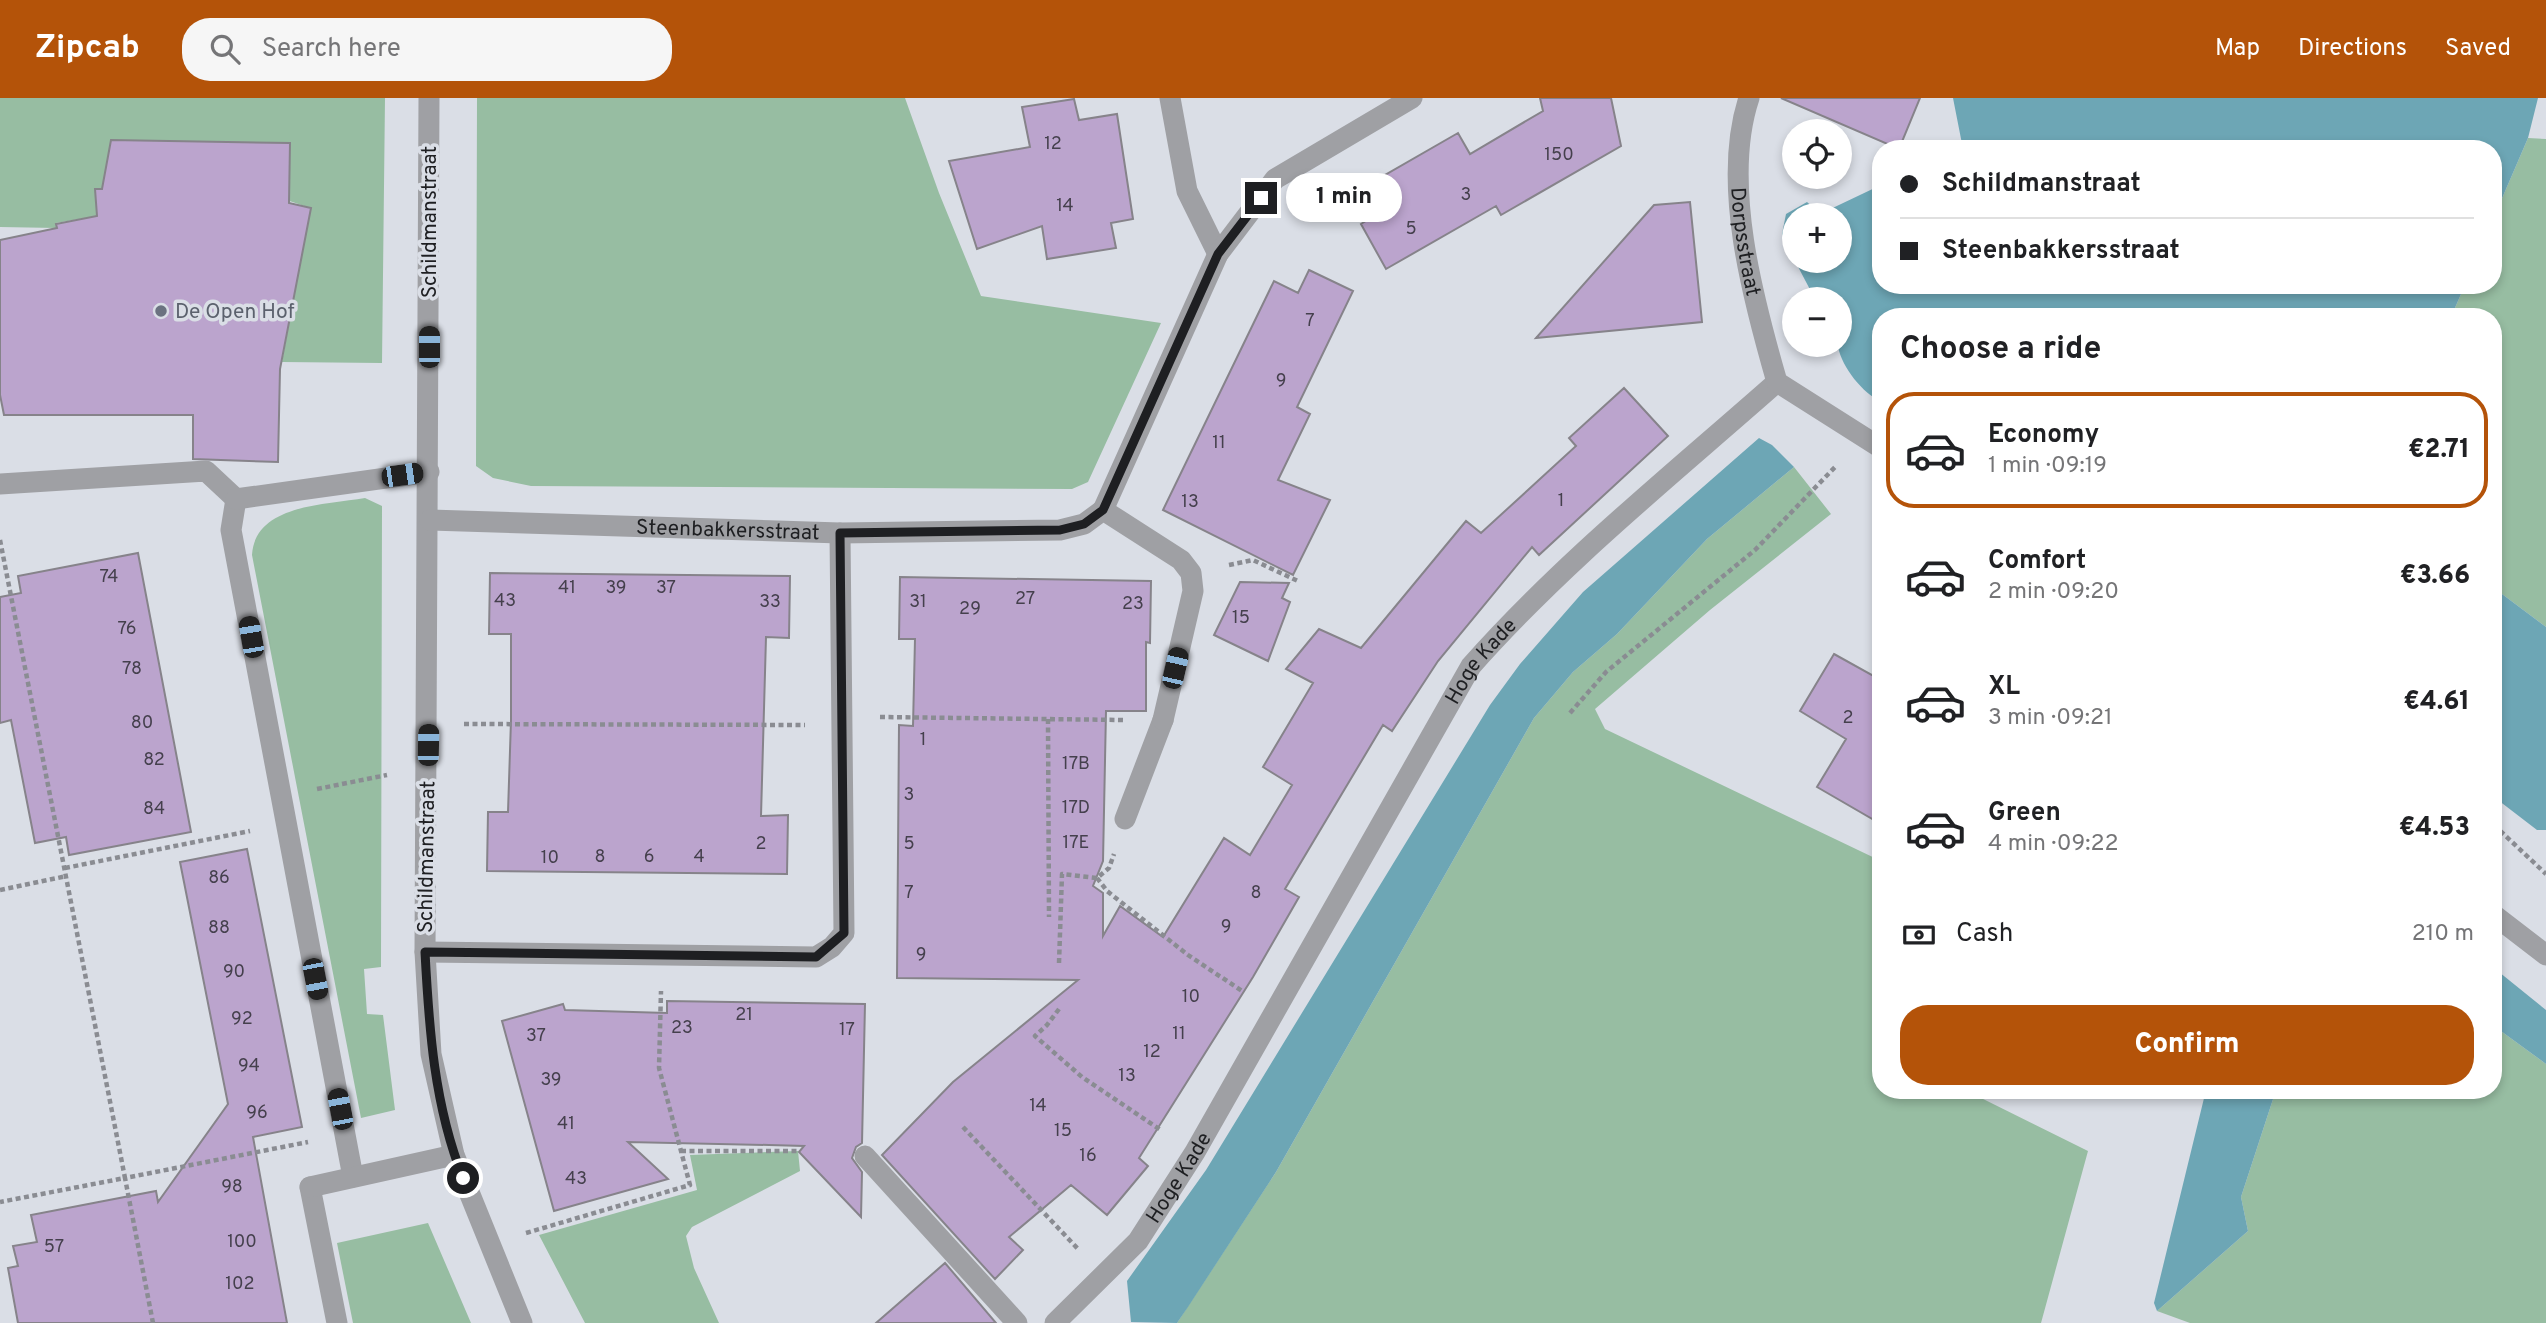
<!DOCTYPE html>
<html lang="en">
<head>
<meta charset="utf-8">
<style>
  body { margin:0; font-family:Overpass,sans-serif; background:#f6f6f6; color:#202124; height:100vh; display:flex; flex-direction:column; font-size:26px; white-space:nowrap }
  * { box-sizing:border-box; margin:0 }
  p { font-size:23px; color:#757577 }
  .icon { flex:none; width:38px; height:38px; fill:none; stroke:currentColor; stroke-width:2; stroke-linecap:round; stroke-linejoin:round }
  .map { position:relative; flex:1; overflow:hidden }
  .drawer { position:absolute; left:1872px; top:210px; width:630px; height:791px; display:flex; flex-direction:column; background:#fff; border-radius:28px; box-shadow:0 4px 10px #0003 }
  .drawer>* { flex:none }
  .hud { position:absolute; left:1872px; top:42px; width:630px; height:154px; border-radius:28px; box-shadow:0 4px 10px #0003; display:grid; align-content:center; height:154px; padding:0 28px; background:#fff }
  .controls { position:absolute; left:1782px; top:21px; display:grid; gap:14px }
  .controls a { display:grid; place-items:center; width:70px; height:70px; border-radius:50%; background:#fff; box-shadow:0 4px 10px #0003; font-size:35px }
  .end { position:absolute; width:32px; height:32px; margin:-16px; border:9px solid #1e1f22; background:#fff; box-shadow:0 0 0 4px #fff }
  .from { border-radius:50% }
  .bubble { position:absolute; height:49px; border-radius:24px; background:#fff; box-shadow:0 4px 10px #0003; font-size:23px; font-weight:800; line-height:49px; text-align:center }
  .car { position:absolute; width:21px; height:42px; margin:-21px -10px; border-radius:9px; box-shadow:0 0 5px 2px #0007; background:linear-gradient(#222 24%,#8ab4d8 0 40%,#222 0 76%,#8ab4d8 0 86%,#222 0) }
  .hud b { display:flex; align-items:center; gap:24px; height:66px; font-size:26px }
  .hud b+b { border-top:2px solid #e0e0e0 }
  .hud i { width:18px; height:18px; background:#202124 }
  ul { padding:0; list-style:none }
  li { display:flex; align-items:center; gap:21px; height:116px; margin:0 14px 10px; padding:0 14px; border:4px solid transparent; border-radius:28px }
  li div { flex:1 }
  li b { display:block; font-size:26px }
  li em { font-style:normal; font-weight:800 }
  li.current { border-color:#b45309 }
  li>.icon { width:63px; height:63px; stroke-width:1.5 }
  h2 { padding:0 28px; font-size:32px; line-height:84px }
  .pay { display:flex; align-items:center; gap:18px; height:77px; padding:0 28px; font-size:26px }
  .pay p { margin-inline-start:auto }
  .cta { display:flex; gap:14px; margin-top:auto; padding:14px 28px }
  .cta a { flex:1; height:80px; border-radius:28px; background:#b45309; color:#fff; font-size:28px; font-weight:800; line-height:80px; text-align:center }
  header { display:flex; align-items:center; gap:42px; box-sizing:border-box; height:98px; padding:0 35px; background:#b45309; color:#fff }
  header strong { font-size:33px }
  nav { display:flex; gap:38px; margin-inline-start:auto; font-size:24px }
  .search { width:490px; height:63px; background:#f6f6f6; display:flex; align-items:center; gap:18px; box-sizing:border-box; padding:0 24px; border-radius:28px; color:#757577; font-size:26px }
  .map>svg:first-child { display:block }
  .green { fill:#97bda2 }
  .water { fill:#6da6b5 }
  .building { fill:#bba4cd; stroke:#86838a; stroke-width:2 }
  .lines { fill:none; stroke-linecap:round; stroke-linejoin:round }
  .path { stroke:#8a8c92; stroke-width:4.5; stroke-dasharray:5 3.5; stroke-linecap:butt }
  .service { stroke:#9fa0a4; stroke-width:21 }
  .pedestrian { stroke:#9fa0a4; stroke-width:21 }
  .minor { stroke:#9fa0a4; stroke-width:21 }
  .tertiary { stroke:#9fa0a4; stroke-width:21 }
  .route { stroke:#1e1f22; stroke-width:9 }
  .worship-dot { fill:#6b7280; stroke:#dadee6; stroke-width:2.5 }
  .labels { text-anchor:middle; stroke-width:7; stroke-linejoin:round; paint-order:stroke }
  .number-label { font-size:18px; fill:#45404d }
  .street-label { font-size:21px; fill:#1e1f22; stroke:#dadee6 }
  .worship-label { font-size:21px; fill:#5b616d; stroke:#dadee6; text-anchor:start }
</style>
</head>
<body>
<header>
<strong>Zipcab</strong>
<div class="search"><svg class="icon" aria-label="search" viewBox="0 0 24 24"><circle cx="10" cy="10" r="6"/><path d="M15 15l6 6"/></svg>Search here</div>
<nav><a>Map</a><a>Directions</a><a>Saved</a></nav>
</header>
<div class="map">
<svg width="2546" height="1225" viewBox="0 0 2546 1225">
  <rect width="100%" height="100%" fill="#dadee6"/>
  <path class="green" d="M 0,0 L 385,0 L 382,265 L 282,264 L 310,110 L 112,42 L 102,91 L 95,92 L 97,118 L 56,125 L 57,130 L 0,129 Z
    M 477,0 L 905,0 L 939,95 L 981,198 L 1161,225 L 1088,384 L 1072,391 L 531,388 L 493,380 L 476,368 Z
    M 2528,40 L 2546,41 L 2546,529 L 2494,490 L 2494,219 L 2451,219 L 2465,187 L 2494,187 L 2494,119 Z
    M 1794,369 L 1831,416 L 1710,512 L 1595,611 L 1605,631 L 1881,763 L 1881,992 L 1965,992 L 2088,1053 L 2041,1225 L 1177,1225 L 1276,1074 L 1534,620 L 1573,574 L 1617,536 L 1707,441 Z
    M 365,400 L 382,408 L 381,869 L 364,871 L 367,916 L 383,917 L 395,1012 L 361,1020 L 252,457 C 255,406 326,407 365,400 Z
    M 2494,928 L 2546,966 L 2546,1225 L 2190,1225 L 2157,1213 L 2248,1133 L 2241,1099 L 2276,992 L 2494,992 Z
    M 798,1053 L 800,1073 L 692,1129 L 686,1138 L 694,1170 L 719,1225 L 585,1225 L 539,1137 L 697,1092 L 690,1057 Z
    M 428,1125 L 471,1225 L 353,1225 L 337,1145 Z"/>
  <path class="water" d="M 1953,0 L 2538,0 L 2528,40 L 2494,119 L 2494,51 L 1963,51 Z
    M 1881,87 L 1881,187 L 2465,187 L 2451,219 L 1881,219 L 1881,303 C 1863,296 1842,269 1838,249 C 1836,239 1839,215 1839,201 L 1815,201 L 1795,163 L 1839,163 L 1839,117 L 1794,117 L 1794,160 L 1782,136 L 1786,116 L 1807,104 L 1820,116 Z
    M 1759,340 L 1772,347 L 1794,369 L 1707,441 L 1617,536 L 1573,574 L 1534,620 L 1276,1074 L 1188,1209 L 1177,1225 L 1131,1224 L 1127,1183 L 1206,1072 L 1490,607 L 1520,566 L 1583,494 Z
    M 2494,490 L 2546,529 L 2546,732 L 2537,732 L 2494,699 Z
    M 2494,870 L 2546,912 L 2546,966 L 2494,928 Z
    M 2206,992 L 2276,992 L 2241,1099 L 2248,1133 L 2157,1213 L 2154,1205 Z"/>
  <path class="building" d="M 1540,0 L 1611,0 L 1621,48 L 1501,117 L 1496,108 L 1386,171 L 1361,126 L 1380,114 L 1366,88 L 1458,35 L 1470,56 L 1543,13 Z
    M 1781,0 L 1920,0 L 1899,51 Z
    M 1074,1 L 1079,22 L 1117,16 L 1133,121 L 1111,125 L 1116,150 L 1047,161 L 1042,128 L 977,151 L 949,63 L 1030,49 L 1022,9 Z
    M 111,42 L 290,45 L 289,105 L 311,110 L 280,271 L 278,364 L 193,361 L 193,317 L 4,317 L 0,297 L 0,142 L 57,130 L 56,126 L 97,118 L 95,91 L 102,91 Z
    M 1690,104 L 1702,224 L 1536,240 L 1654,107 Z
    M 1309,172 L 1353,193 L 1297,309 L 1310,316 L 1278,382 L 1330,402 L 1293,477 L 1163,412 L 1274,183 L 1298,195 Z
    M 1624,290 L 1668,338 L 1539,457 L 1532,449 L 1438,563 L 1392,633 L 1383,627 L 1285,791 L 1299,799 L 1253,879 L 1139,1060 L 1148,1068 L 1107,1117 L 1071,1087 L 1009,1139 L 1023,1152 L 995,1181 L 882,1057 L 953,984 L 1078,882 L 897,880 L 899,627 L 913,628 L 915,541 L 899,541 L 900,479 L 1151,483 L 1150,545 L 1146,544 L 1146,613 L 1106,613 L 1103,763 L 1093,788 L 1103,795 L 1103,838 L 1120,808 L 1163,839 L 1224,740 L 1250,757 L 1292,687 L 1263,669 L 1313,585 L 1286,571 L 1319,531 L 1361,550 L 1466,423 L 1481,435 L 1576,348 L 1569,340 Z
    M 138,455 L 191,734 L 69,757 L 66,739 L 35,745 L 11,622 L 0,625 L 0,499 L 21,495 L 18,478 Z
    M 490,475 L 790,478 L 789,540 L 766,539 L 761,718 L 788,717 L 787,776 L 487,773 L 488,714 L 508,714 L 511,622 L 511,536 L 489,536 Z
    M 1240,484 L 1289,485 L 1282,500 L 1290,504 L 1268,563 L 1214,537 Z
    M 1834,556 L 1881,582 L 1881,726 L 1817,689 L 1846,641 L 1800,613 Z
    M 247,751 L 302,1029 L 253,1039 L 287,1225 L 18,1225 L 8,1170 L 18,1168 L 13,1148 L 37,1144 L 31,1117 L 156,1093 L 158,1104 L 228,1006 L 180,764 Z
    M 667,903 L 865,906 L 862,1045 L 856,1049 L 852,1060 L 862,1074 L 861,1119 L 799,1054 L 804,1048 L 769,1047 L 628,1044 L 668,1081 L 554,1113 L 502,923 L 563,906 L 565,912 L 667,915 Z
    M 945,1165 L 996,1225 L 876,1225 Z"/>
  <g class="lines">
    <path class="path" d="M 0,442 L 125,1080 L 0,1104
      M 1229,467 L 1253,462 L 1300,484
      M 1570,615 L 1606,574 L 1755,452 L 1837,367
      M 880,619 L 1124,622
      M 1048,621 L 1049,819
      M 464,626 L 805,627
      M 317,691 L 387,677
      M 2494,727 L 2546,776
      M 65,770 L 250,733
      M 1097,780 L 1107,793 L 1188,857 L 1242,893
      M 0,792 L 67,778
      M 1059,865 L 1062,776 L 1097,780 L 1109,770 L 1114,756
      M 1059,911 L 1047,927 L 1035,938 L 1082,979 L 1162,1033
      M 963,1029 L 1078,1151
      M 681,1053 L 798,1053
      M 526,1135 L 690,1087 L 659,970 L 661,893
      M 153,1225 L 125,1080 L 308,1044"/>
    <path class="service" d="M 236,401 L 231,432 L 353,1079
      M 1125,721 L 1163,622
      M 865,1058 L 1017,1225
      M 310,1089 L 337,1225"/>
    <path class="pedestrian" d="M 0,386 L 206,373 L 236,401"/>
    <g class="minor">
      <path d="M 429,0 L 425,854 L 431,956 L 454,1057 L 522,1225"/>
      <path d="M 1170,0 L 1187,93 L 1218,156"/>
      <path d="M 236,401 L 429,374"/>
      <path d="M 1103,412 L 1218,156 L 1275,81 L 1412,0"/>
      <path id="s1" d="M 430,422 L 840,435 L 1060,432 L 1084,426 L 1103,412 L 1181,462 L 1191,475 L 1193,493 L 1163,622"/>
      <path d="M 425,854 L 816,859 L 832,849 L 844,835 L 840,435"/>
      <path d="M 310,1089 L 454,1057"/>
      <path id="s2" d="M 1055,1225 L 1138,1143 L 1195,1054 L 1471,568 C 1563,464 1673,376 1777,284"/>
    </g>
    <g class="tertiary">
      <path id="s3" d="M 1749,0 C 1721,84 1753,201 1777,284 L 1881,350"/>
      <path d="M 2494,817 L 2546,857"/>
    </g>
  </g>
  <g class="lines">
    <path class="route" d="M 463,1080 C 434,1007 429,930 425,854 L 816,859 L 844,835 L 840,435 L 1060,432 L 1084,426 L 1103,412 L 1218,156 L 1261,100"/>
  </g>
  <circle class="worship-dot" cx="161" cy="213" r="7"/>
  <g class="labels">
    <g class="number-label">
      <text x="1053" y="51">12</text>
      <text x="1559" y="62">150</text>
      <text x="1466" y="102">3</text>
      <text x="1065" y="113">14</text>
      <text x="1411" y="136">5</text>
      <text x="1310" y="228">7</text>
      <text x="1281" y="288">9</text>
      <text x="1219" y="350">11</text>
      <text x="1561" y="408">1</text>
      <text x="1190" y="409">13</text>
      <text x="109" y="484">74</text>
      <text x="567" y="495">41</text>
      <text x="616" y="495">39</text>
      <text x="666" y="495">37</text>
      <text x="1025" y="506">27</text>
      <text x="505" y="508">43</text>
      <text x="770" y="509">33</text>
      <text x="918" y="509">31</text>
      <text x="1133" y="511">23</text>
      <text x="970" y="516">29</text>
      <text x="1241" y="525">15</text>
      <text x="127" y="536">76</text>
      <text x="132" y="576">78</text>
      <text x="1848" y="625">2</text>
      <text x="142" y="630">80</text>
      <text x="923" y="647">1</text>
      <text x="154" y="667">82</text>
      <text x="1076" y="671">17B</text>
      <text x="909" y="702">3</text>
      <text x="1076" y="715">17D</text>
      <text x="154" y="716">84</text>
      <text x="1076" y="750">17E</text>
      <text x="761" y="751">2</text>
      <text x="909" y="751">5</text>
      <text x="600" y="764">8</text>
      <text x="649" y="764">6</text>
      <text x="699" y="764">4</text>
      <text x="550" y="765">10</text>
      <text x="219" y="785">86</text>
      <text x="909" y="800">7</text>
      <text x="1256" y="800">8</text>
      <text x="1226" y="834">9</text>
      <text x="219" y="835">88</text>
      <text x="921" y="862">9</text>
      <text x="234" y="879">90</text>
      <text x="1191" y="904">10</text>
      <text x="744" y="922">21</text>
      <text x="242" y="926">92</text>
      <text x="682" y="935">23</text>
      <text x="847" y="937">17</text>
      <text x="1179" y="941">11</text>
      <text x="536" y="943">37</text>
      <text x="1152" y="959">12</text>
      <text x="249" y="973">94</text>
      <text x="1127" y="983">13</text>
      <text x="551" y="987">39</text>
      <text x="1038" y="1013">14</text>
      <text x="257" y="1020">96</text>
      <text x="566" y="1031">41</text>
      <text x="1063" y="1038">15</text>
      <text x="1088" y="1063">16</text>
      <text x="576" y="1086">43</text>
      <text x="232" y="1094">98</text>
      <text x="242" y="1149">100</text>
      <text x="54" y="1154">57</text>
      <text x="240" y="1191">102</text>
    </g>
    <g class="street-label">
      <text transform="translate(429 124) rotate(-90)" y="7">Schildmanstraat</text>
      <text dy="7" stroke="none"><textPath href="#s3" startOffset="145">Dorpsstraat</textPath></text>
      <text dy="7" stroke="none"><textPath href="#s1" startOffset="298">Steenbakkersstraat</textPath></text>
      <text dy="7" stroke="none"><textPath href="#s2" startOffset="791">Hoge Kade</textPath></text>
      <text transform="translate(426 759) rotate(-89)" y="7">Schildmanstraat</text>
      <text dy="7" stroke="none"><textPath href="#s2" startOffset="192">Hoge Kade</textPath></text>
    </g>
    <g class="worship-label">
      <text x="175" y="220">De Open Hof</text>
    </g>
  </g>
</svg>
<div class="controls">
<a><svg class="icon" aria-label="locate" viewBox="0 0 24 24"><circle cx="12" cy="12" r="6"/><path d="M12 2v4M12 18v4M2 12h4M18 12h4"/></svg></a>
<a>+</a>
<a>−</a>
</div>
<i class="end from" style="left:463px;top:1080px"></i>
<i class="end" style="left:1261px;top:100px"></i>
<div class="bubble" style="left:1286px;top:75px;width:116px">1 min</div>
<i class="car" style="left:429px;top:249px;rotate:0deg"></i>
<i class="car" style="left:402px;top:377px;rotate:82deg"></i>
<i class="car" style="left:251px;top:539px;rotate:350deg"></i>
<i class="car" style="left:1175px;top:570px;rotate:13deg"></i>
<i class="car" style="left:428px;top:647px;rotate:1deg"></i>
<i class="car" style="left:315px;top:881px;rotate:169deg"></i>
<i class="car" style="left:340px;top:1011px;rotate:349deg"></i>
<div class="hud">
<b><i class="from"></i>Schildmanstraat</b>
<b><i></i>Steenbakkersstraat</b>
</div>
<section class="drawer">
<h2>Choose a ride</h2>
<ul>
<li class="current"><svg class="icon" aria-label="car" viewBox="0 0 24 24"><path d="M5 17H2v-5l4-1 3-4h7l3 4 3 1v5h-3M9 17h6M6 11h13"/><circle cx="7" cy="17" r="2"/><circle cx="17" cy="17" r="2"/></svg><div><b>Economy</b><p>1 min · 09:19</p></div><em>€2.71</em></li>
<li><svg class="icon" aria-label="car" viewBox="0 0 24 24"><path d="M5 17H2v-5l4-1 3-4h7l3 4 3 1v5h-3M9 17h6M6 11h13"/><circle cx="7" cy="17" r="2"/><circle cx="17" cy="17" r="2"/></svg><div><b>Comfort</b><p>2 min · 09:20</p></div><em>€3.66</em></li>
<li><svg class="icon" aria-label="car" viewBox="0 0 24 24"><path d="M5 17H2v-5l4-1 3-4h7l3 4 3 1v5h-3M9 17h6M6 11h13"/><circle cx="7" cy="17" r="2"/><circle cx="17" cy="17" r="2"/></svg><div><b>XL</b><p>3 min · 09:21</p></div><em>€4.61</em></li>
<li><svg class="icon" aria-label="car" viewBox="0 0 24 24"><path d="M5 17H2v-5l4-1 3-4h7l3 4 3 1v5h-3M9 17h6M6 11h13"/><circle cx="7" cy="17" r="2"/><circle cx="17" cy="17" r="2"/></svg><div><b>Green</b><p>4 min · 09:22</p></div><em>€4.53</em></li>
</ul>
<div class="pay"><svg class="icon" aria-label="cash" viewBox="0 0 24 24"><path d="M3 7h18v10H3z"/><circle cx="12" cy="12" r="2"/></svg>Cash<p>210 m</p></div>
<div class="cta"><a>Confirm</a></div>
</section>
</div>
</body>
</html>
